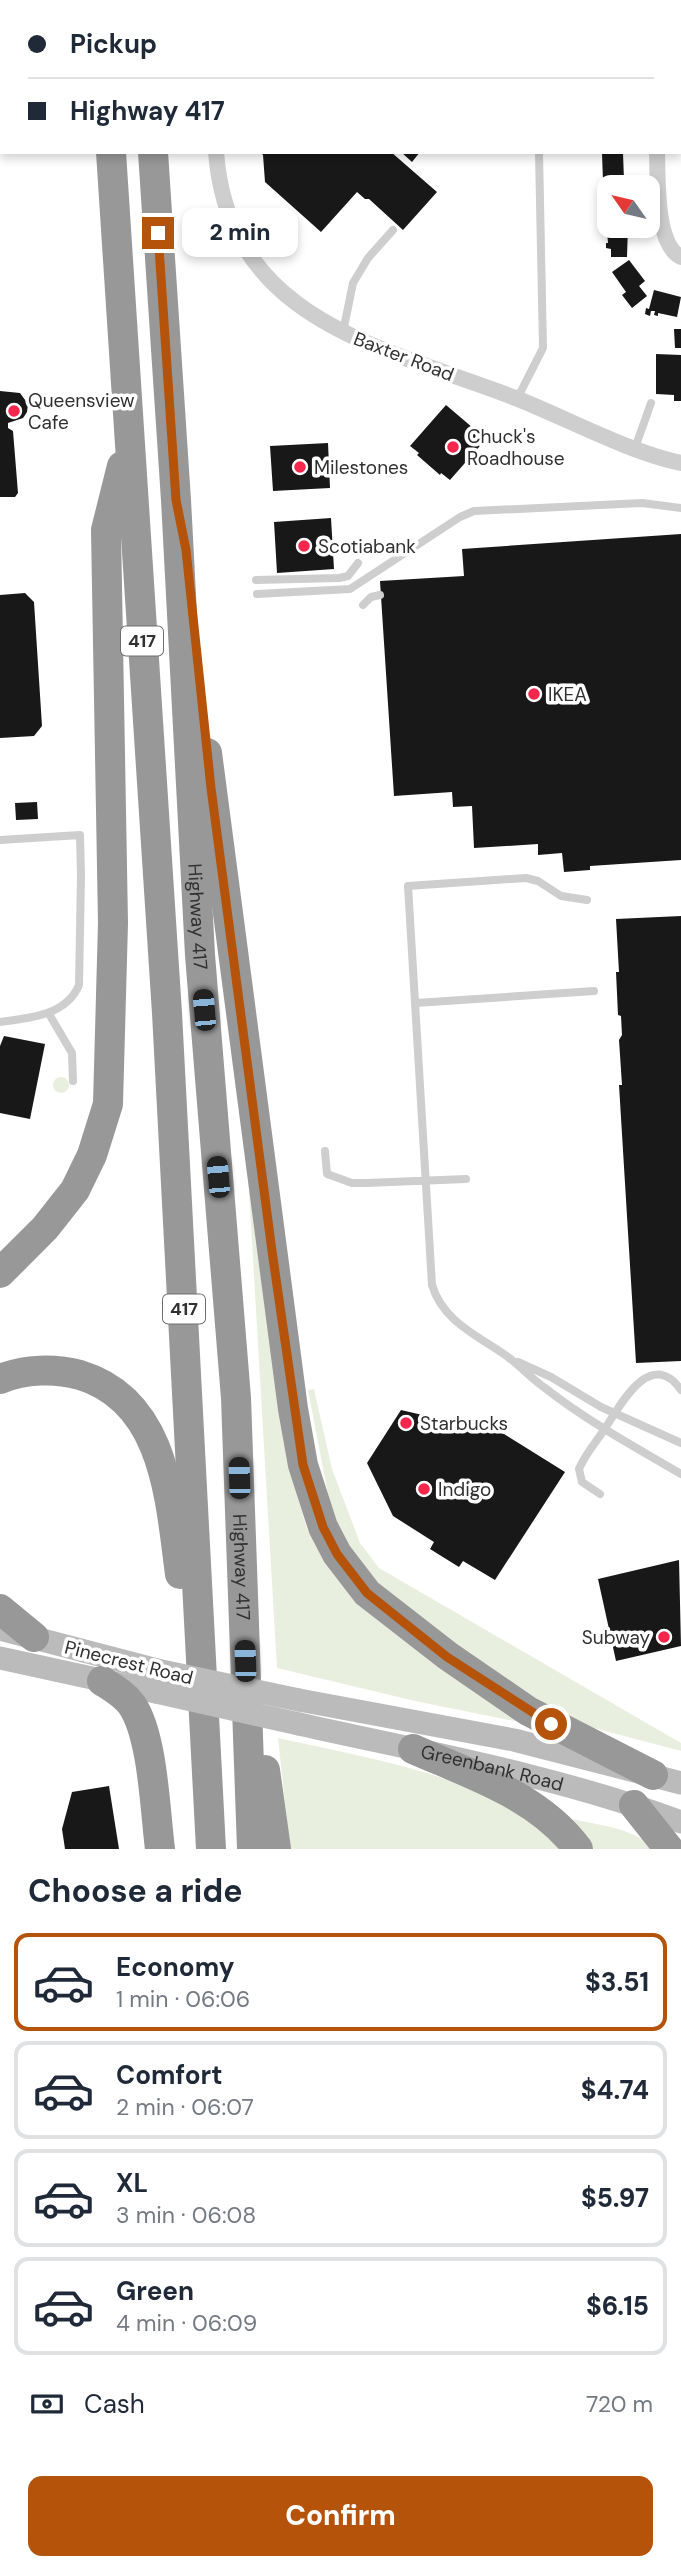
<!DOCTYPE html>
<html lang="en">
<head>
<meta charset="utf-8">
<style>
  body { margin:0; font-family:"DM Sans",sans-serif; background:#f2f2f3; color:#1f2937; height:100vh; display:flex; flex-direction:column; font-size:26px; white-space:nowrap }
  * { box-sizing:border-box; margin:0 }
  p { font-size:23px; color:#747a83 }
  .icon { flex:none; width:38px; height:38px; fill:none; stroke:currentColor; stroke-width:2; stroke-linecap:round; stroke-linejoin:round }
  .map { position:relative; height:1849px; overflow:hidden }
  .details { display:flex; flex-direction:column; background:#fff; flex:1 }
  .details>* { flex:none }
  .top-card { position:absolute; left:0px; top:0px; width:682px; height:154px; box-shadow:0 4px 10px #0003; display:grid; align-content:center; height:154px; padding:0 28px; background:#fff }
  .needle { width:46px; rotate:304deg }
  .controls { position:absolute; left:597px; top:175px; display:grid; gap:14px }
  .controls a { display:grid; place-items:center; width:63px; height:63px; border-radius:14px; background:#fff; box-shadow:0 4px 10px #0003; font-size:35px }
  .end { position:absolute; width:32px; height:32px; margin:-16px; border:9px solid #b45309; background:#fff; box-shadow:0 0 0 4px #fff }
  .from { border-radius:50% }
  .bubble { position:absolute; height:49px; border-radius:14px; background:#fff; box-shadow:0 4px 10px #0003; font-size:23px; font-weight:800; line-height:49px; text-align:center }
  .car { position:absolute; width:21px; height:42px; margin:-21px -10px; border-radius:9px; box-shadow:0 0 5px 2px #0007; background:linear-gradient(#222 24%,#8ab4d8 0 40%,#222 0 76%,#8ab4d8 0 86%,#222 0) }
  .top-card b { display:flex; align-items:center; gap:24px; height:66px; font-size:26px }
  .top-card b+b { border-top:2px solid #e0e1e3 }
  .top-card i { width:18px; height:18px; background:#1f2937 }
  ul { padding:0; list-style:none }
  li { display:flex; align-items:center; gap:21px; height:98px; margin:0 14px 10px; padding:0 14px; border:4px solid #e0e1e3; border-radius:14px }
  li div { flex:1 }
  li b { display:block; font-size:26px }
  li em { font-style:normal; font-weight:800 }
  li.on { border-color:#b45309 }
  li>.icon { width:63px; height:63px; stroke-width:1.5 }
  h2 { padding:0 28px; font-size:32px; line-height:84px }
  .pay { display:flex; align-items:center; gap:18px; height:77px; padding:0 28px; font-size:26px }
  .pay p { margin-inline-start:auto }
  .cta { display:flex; gap:14px; margin-top:auto; padding:14px 28px }
  .cta a { flex:1; height:80px; border-radius:14px; background:#b45309; color:#fff; font-size:28px; font-weight:800; line-height:80px; text-align:center }
  .map>svg:first-child { display:block }
  .green { fill:#e9efdf }
  .building { fill:#181818 }
  .lines { fill:none; stroke-linecap:round; stroke-linejoin:round }
  .lane { stroke:#cecece; stroke-width:8 }
  .street { stroke:#cecece; stroke-width:16 }
  .secondary { stroke:#bbb; stroke-width:23 }
  .highway { stroke:#989898; stroke-width:30 }
  .secondary-bridge { stroke:#bbb; stroke-width:23 }
  .route { stroke:#b45309; stroke-width:9 }
  .poi-dot { fill:#f6264c; stroke:#fff; stroke-width:2.5 }
  .labels { text-anchor:middle; stroke-width:7; stroke-linejoin:round; paint-order:stroke }
  .shield { fill:#fff; stroke:#6f6f6f; stroke-width:2 }
  .shield-label { font-size:18px; font-weight:bold; fill:#313131 }
  .street-label { font-size:19px; fill:#313131; stroke:#fff }
  .poi-label { font-size:19px; fill:#313131; stroke:#fff; text-anchor:start }
</style>
</head>
<body>
<div class="map">
<svg width="681" height="1849" viewBox="0 0 681 1849">
  <rect width="100%" height="100%" fill="#fff"/>
  <path class="green" d="M53 1085a8 8 0 1 1 16 0a8 8 0 1 1-16 0Z
    M 248,1174 L 292,1477 L 307,1529 L 352,1598 L 539,1726 L 415,1701 L 277,1668 Z
    M 314,1389 L 332,1469 L 360,1543 L 379,1568 L 681,1743 L 681,1751 L 590,1727 L 546,1706 L 415,1616 L 356,1563 L 331,1510 L 308,1390 Z
    M 278,1738 C 359,1756 451,1771 523,1813 C 538,1822 550,1837 563,1849 L 290,1849 Z
    M 573,1819 C 602,1826 634,1828 655,1849 L 594,1849 L 570,1822 Z"/>
  <path class="building" d="M 260,152 L 391,152 L 437,192 L 403,230 L 369,199 L 365,199 L 357,192 L 321,232 L 265,182 L 263,155 Z
    M 401,152 L 420,152 L 412,162 Z
    M 623,153 L 624,180 L 603,181 L 602,154 Z
    M 632,183 L 632,187 L 609,187 L 609,212 L 605,212 L 603,185 Z
    M 606,220 L 609,220 L 609,226 L 628,226 L 627,257 L 611,257 L 611,249 L 606,248 L 606,243 L 608,243 Z
    M 629,260 L 645,281 L 639,286 L 647,296 L 632,308 L 622,295 L 626,292 L 612,272 Z
    M 654,290 L 681,297 L 677,317 L 658,313 L 658,316 L 654,315 L 655,311 L 651,311 L 650,316 L 645,314 L 646,308 L 649,309 Z
    M 674,329 L 681,329 L 681,348 L 675,348 Z
    M 656,354 L 681,355 L 681,401 L 674,401 L 674,395 L 656,394 Z
    M 0,391 L 20,393 L 28,404 L 27,412 L 23,418 L 8,423 L 8,428 L 13,431 L 18,493 L 15,497 L 0,497 Z
    M 446,405 L 486,439 L 450,480 L 441,473 L 440,475 L 417,455 L 419,453 L 410,446 Z
    M 328,443 L 330,488 L 273,491 L 270,446 Z
    M 331,518 L 334,569 L 277,573 L 274,522 Z
    M 681,534 L 681,860 L 590,866 L 590,870 L 564,872 L 562,853 L 538,855 L 538,844 L 474,848 L 472,806 L 453,807 L 452,792 L 394,796 L 380,581 L 464,576 L 462,549 Z
    M 25,593 L 34,602 L 42,726 L 34,736 L 0,738 L 0,595 Z
    M 37,802 L 38,819 L 16,820 L 15,803 Z
    M 681,916 L 681,1361 L 636,1363 L 619,1085 L 622,1085 L 619,1040 L 622,1035 L 621,1016 L 618,1015 L 616,972 L 619,972 L 616,919 Z
    M 4,1036 L 45,1044 L 30,1119 L 0,1113 L 0,1046 Z
    M 401,1410 L 504,1434 L 565,1472 L 495,1580 L 463,1561 L 459,1567 L 430,1549 L 434,1542 L 393,1516 L 367,1463 Z
    M 679,1560 L 681,1646 L 616,1661 L 598,1579 Z
    M 109,1786 L 119,1849 L 65,1849 L 62,1829 L 72,1792 Z"/>
  <g class="lines">
    <path class="lane" d="M 536,0 L 536,2
      M 343,332 L 353,283 L 368,258 L 393,230
      M 517,399 L 543,348 L 539,152
      M 635,448 L 651,403
      M 256,580 L 339,578 L 348,576 L 358,563
      M 257,594 L 350,589 L 460,517 L 474,511 L 642,503 L 681,508
      M 363,605 L 371,597 L 380,595
      M 0,840 L 80,835 L 81,876 L 79,985 C 66,1016 29,1018 0,1022
      M 587,900 L 561,896 L 538,881 L 526,878 L 408,886 L 432,1285 C 443,1322 479,1336 508,1357 C 521,1367 532,1379 545,1388 C 587,1421 635,1447 681,1474
      M 416,1003 L 594,991
      M 49,1014 L 72,1053 L 73,1081
      M 325,1151 L 327,1174 L 352,1183 L 366,1183 L 466,1179
      M 518,1362 L 551,1377 L 601,1407 L 681,1443
      M 600,1494 L 582,1482 L 579,1469 C 585,1454 597,1441 606,1427 C 621,1404 651,1347 681,1390"/>
    <path class="street" d="M 205,0 L 205,2
      M 216,152 C 229,324 388,348 518,399 C 568,419 629,452 681,463
      M 657,152 C 658,178 655,245 681,257"/>
    <g class="secondary">
      <path d="M 0,1629 L 157,1670"/>
      <path d="M 0,1658 L 156,1692"/>
      <path d="M 299,1700 L 514,1740 L 681,1783"/>
      <path id="s1" d="M 299,1724 C 428,1753 558,1776 681,1822"/>
    </g>
    <g class="highway">
      <path d="M 101,0 L 102,2"/>
      <path d="M 143,0 L 143,2"/>
      <path d="M 111,152 L 167,1013 L 211,1849"/>
      <path id="s2" d="M 153,152 L 176,500 L 200,955 L 236,1398 L 252,1849"/>
      <path d="M 207,753 L 293,1409 L 303,1465 L 323,1527 L 337,1554 L 367,1593 L 448,1656 L 528,1711 L 653,1775"/>
      <path d="M 0,1273 L 45,1228 L 75,1190 L 92,1155 L 108,1104 L 113,923 L 106,530 L 122,466"/>
      <path d="M 0,1379 C 25,1369 54,1368 80,1375 C 166,1401 170,1500 180,1574"/>
      <path d="M 0,1609 L 34,1637"/>
      <path d="M 102,1681 C 113,1688 124,1694 132,1705 C 153,1736 155,1810 160,1849"/>
      <path d="M 413,1749 C 472,1775 539,1796 578,1849"/>
      <path d="M 265,1770 L 276,1849"/>
      <path d="M 634,1805 L 669,1849"/>
    </g>
    <path class="secondary-bridge" d="M 157,1670 L 299,1700
      M 156,1692 L 299,1724"/>
  </g>
  <g class="lines">
    <path class="route" d="M 158,233 L 176,500 L 186,550 L 211,788 L 272,1251 L 303,1465 L 323,1527 L 337,1554 L 367,1593 L 447,1657 L 551,1724"/>
  </g>
  <g class="poi-dot">
    <circle cx="14" cy="411" r="7"/>
    <circle cx="453" cy="447" r="7"/>
    <circle cx="300" cy="467" r="7"/>
    <circle cx="304" cy="546" r="7"/>
    <circle cx="534" cy="694" r="7"/>
    <circle cx="406" cy="1423" r="7"/>
    <circle cx="424" cy="1489" r="7"/>
    <circle cx="664" cy="1637" r="7"/>
  </g>
  <g class="labels">
    <g class="shield">
      <rect x="121" y="626.5" width="42" height="29" rx="5"/>
      <rect x="163" y="1294.5" width="42" height="29" rx="5"/>
    </g>
    <g class="shield-label">
      <text x="142" y="647">417</text>
      <text x="184" y="1315">417</text>
    </g>
    <g class="street-label">
      <text transform="translate(404 356) rotate(21)" y="7">Baxter Road</text>
      <text dy="7" stroke="none"><textPath href="#s2" startOffset="766">Highway 417</textPath></text>
      <text dy="7" stroke="none"><textPath href="#s2" startOffset="1418">Highway 417</textPath></text>
      <text transform="translate(129 1662) rotate(14)" y="7">Pinecrest Road</text>
      <text dy="7" stroke="none"><textPath href="#s1" startOffset="198">Greenbank Road</textPath></text>
    </g>
    <g class="poi-label">
      <text x="28" y="407">Queensview<tspan x="28" dy="22">Cafe</tspan></text>
      <text x="467" y="443">Chuck's<tspan x="467" dy="22">Roadhouse</tspan></text>
      <text x="314" y="474">Milestones</text>
      <text x="318" y="553">Scotiabank</text>
      <text x="548" y="701">IKEA</text>
      <text x="420" y="1430">Starbucks</text>
      <text x="438" y="1496">Indigo</text>
      <text x="650" y="1644" text-anchor="end">Subway</text>
    </g>
  </g>
</svg>
<div class="controls">
<a><svg class="needle" viewBox="-14 -14 28 28"><path d="M0-13l5 13h-10z" fill="#e53935"/><path d="M0 13l5-13h-10z" fill="#747a83"/></svg></a>
</div>
<i class="end from" style="left:551px;top:1724px"></i>
<i class="end" style="left:158px;top:233px"></i>
<div class="bubble" style="left:182px;top:208px;width:116px">2 min</div>
<i class="car" style="left:204px;top:1010px;rotate:355deg"></i>
<i class="car" style="left:218px;top:1177px;rotate:355deg"></i>
<i class="car" style="left:239px;top:1478px;rotate:358deg"></i>
<i class="car" style="left:245px;top:1661px;rotate:358deg"></i>
<div class="top-card">
<b><i class="from"></i>Pickup</b>
<b><i></i>Highway 417</b>
</div>
</div>
<section class="details">
<h2>Choose a ride</h2>
<ul>
<li class="on"><svg class="icon" aria-label="car" viewBox="0 0 24 24"><path d="M5 17H2v-5l4-1 3-4h7l3 4 3 1v5h-3M9 17h6M6 11h13"/><circle cx="7" cy="17" r="2"/><circle cx="17" cy="17" r="2"/></svg><div><b>Economy</b><p>1 min · 06:06</p></div><em>$3.51</em></li>
<li><svg class="icon" aria-label="car" viewBox="0 0 24 24"><path d="M5 17H2v-5l4-1 3-4h7l3 4 3 1v5h-3M9 17h6M6 11h13"/><circle cx="7" cy="17" r="2"/><circle cx="17" cy="17" r="2"/></svg><div><b>Comfort</b><p>2 min · 06:07</p></div><em>$4.74</em></li>
<li><svg class="icon" aria-label="car" viewBox="0 0 24 24"><path d="M5 17H2v-5l4-1 3-4h7l3 4 3 1v5h-3M9 17h6M6 11h13"/><circle cx="7" cy="17" r="2"/><circle cx="17" cy="17" r="2"/></svg><div><b>XL</b><p>3 min · 06:08</p></div><em>$5.97</em></li>
<li><svg class="icon" aria-label="car" viewBox="0 0 24 24"><path d="M5 17H2v-5l4-1 3-4h7l3 4 3 1v5h-3M9 17h6M6 11h13"/><circle cx="7" cy="17" r="2"/><circle cx="17" cy="17" r="2"/></svg><div><b>Green</b><p>4 min · 06:09</p></div><em>$6.15</em></li>
</ul>
<div class="pay"><svg class="icon" aria-label="cash" viewBox="0 0 24 24"><path d="M3 7h18v10H3z"/><circle cx="12" cy="12" r="2"/></svg>Cash<p>720 m</p></div>
<div class="cta"><a>Confirm</a></div>
</section>
</body>
</html>
